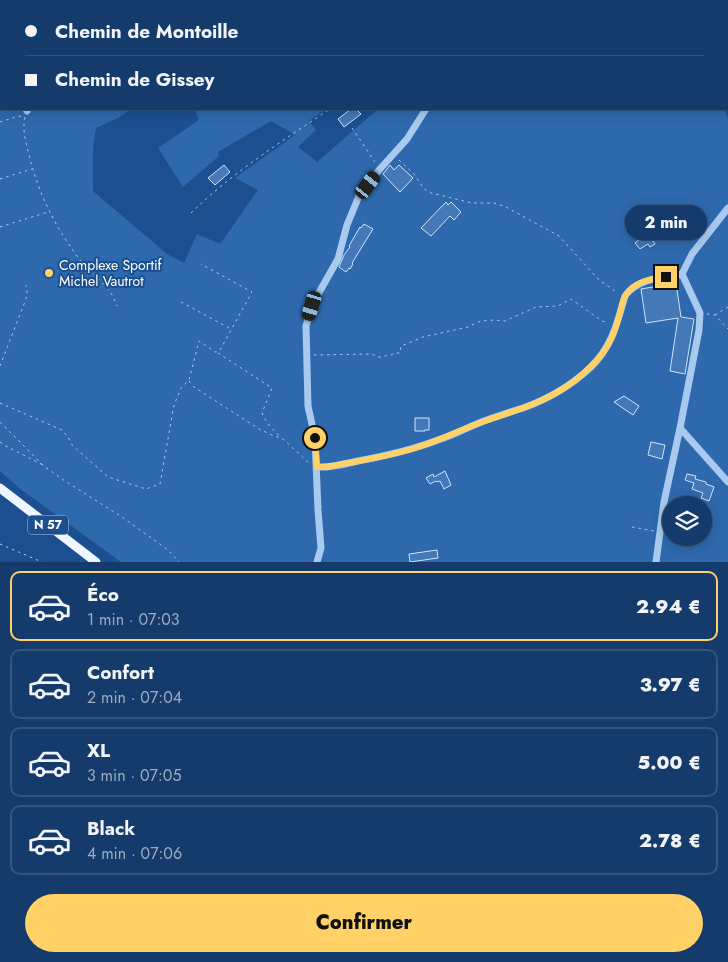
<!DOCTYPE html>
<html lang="fr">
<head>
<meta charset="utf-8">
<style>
  body { margin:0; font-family:Jost,sans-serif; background:#1d4271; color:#f1f3f6; height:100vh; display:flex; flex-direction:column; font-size:19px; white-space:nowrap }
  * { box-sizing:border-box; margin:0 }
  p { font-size:16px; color:#9dadc1 }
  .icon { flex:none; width:28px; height:28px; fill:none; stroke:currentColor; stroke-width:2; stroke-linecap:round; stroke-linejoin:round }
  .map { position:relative; height:562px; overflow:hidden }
  .sheet { display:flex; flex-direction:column; background:#143b6b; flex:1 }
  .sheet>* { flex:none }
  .top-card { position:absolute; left:0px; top:0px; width:729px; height:110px; box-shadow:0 2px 12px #0003,0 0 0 1px #33557e; display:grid; align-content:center; height:110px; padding:0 25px; background:#143b6b }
  .fabs { position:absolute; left:662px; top:496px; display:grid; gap:10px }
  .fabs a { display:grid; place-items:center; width:50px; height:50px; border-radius:50%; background:#143b6b; box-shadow:0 2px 12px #0003,0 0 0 1px #33557e; font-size:25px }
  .end { position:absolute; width:22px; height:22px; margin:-11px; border:6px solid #ffd166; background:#111; box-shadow:0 0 0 2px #111 }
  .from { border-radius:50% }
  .bubble { position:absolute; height:35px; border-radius:18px; background:#143b6b; box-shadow:0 2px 12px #0003,0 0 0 1px #33557e; font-size:16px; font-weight:800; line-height:35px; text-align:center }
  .car { position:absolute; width:15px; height:30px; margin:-15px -8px; border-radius:6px; box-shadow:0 0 4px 1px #0007; background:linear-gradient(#222 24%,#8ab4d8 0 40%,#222 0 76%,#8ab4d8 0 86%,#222 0) }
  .top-card b { display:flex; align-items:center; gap:18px; height:48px; font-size:19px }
  .top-card b+b { border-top:1px solid #33557e }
  .top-card i { width:12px; height:12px; background:#f1f3f6 }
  ul { padding:9px 0 0; list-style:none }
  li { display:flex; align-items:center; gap:15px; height:70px; margin:0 10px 8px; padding:0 15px; border:2px solid #33557e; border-radius:10px }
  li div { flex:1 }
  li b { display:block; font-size:19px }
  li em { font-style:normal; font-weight:800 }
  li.on { border-color:#ffd166 }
  li>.icon { width:45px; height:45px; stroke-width:1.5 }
  .action { display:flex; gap:10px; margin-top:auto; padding:10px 25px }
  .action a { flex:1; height:58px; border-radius:30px; background:#ffd166; color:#111; font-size:20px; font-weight:800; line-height:58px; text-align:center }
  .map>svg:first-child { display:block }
  .green { fill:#2e69ad; fill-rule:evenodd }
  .building { fill:#4478b7; stroke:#cfe3fa }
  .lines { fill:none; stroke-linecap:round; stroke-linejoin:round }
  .path { stroke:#a9c9ee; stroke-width:1; stroke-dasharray:2.5 4; stroke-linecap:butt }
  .minor { stroke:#a9c9ee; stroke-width:7 }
  .major { stroke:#f0f6ff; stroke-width:9 }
  .route { stroke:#ffd166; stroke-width:6 }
  .poi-dot { fill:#ffd166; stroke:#1b4f8f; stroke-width:2 }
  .labels { text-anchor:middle; stroke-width:4; stroke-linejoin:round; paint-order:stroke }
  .shield { fill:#1b4f8f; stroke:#bbcadd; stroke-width:1 }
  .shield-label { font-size:12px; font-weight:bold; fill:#fff }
  .poi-label { font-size:14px; fill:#fff; stroke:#1b4f8f; text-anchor:start }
</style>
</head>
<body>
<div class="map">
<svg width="728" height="562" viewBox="0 0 728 562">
  <rect width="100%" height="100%" fill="#1b4f8f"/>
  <path class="green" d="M 0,0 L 727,0 L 727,1 L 1,1 L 1,109 L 132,109 L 118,118 L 96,128 L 93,149 L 93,191 L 167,254 L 184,263 L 197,234 L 220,244 L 258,190 L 235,178 L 295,135 L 271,121 L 218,152 L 219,156 L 183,187 L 158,148 L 199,120 L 195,109 L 326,109 L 309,121 L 316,130 L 298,147 L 317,162 L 378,109 L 725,109 L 728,119 L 728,562 L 121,562 L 19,488 L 0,471 ZM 671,505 L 704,505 L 704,538 L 671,538 Z"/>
  <path class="building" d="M 351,109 L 356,109 L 361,114 L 344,127 L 338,119 Z
    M 224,165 L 230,172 L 215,185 L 208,178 Z
    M 390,165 L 394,170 L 399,165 L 413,178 L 400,192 L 383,174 Z
    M 446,202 L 448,205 L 451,202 L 461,212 L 454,220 L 450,216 L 431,236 L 421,228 Z
    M 364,224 L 373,229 L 352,263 L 353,264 L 350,269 L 349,268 L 346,272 L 339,267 L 344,255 L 350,247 L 349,246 L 360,227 L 361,228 Z
    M 645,230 L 655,244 L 650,247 L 648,244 L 640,249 L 635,243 L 643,237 L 641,234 Z
    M 676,283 L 681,317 L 694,319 L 685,374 L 670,371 L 678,318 L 646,323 L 641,289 Z
    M 624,396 L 639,406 L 633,415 L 614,402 Z
    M 415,418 L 429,418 L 429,430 L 425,430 L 425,431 L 415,431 Z
    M 651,442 L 665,445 L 662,459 L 648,455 Z
    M 445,471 L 451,485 L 444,489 L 440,481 L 437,482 L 436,481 L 430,484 L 426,478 L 433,474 L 434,477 Z
    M 687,474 L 696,476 L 695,479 L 706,482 L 706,484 L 714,487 L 709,501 L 701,498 L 703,493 L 692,489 L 694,483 L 685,480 Z
    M 437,550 L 438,558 L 410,562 L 409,554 Z"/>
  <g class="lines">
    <path class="path" d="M 16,0 L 16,1
      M 25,117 C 22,132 26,141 29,155 C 39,194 53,223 77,256 C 90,275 109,282 117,306
      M 0,122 L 19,116 L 23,117
      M 352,128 L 375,162
      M 399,160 L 414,174 L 424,189 L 431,193 L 472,203 L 494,203 L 506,207 L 559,236 L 599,280 L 618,293
      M 0,179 L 32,169
      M 191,213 C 232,173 282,141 330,109
      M 0,227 L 48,212
      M 181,302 L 231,329
      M 707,314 L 715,315 L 728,329
      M 715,315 L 728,307
      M 218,353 L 272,388 L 262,413 C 266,423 273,430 281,437
      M 314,355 L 372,354 L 378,357 L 383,357 L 387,355 L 391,355 L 395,353 L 400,353 L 401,346 L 423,337 L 468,327 L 481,321 L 494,320 L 505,321 L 536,307 L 558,306 L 571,299 L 602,321 L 608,323
      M 0,366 L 26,299 L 27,292 L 26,285
      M 189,381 L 194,387 L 259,429 L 272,435 L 283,439 L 309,463
      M 0,403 L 62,430 L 68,437 L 72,445 L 108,477 L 146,489 L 160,484 L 174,405 L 181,388 L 189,380 L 199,341 L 215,352 L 217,352 L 220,350 L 252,292 L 201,264
      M 0,422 L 45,467 L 65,481 L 122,517 L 168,550 L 179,562
      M 0,442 L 4,445 L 43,465
      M 632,527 L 654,531
      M 0,544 L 42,562"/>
    <path class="minor" d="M 129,0 L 129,1
      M 521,1 L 522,0
      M 0,27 L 1,31
      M 728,52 L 728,43
      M 728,91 L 728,95
      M 26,109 L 27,111
      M 682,274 L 692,254 L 728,208
      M 680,428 L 728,482
      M 317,467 C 331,468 344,464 358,461 C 385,456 412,450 438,440 C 454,435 468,427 484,421 C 497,416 510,412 523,408 C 548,399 572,385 591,367 C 612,346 617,324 625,296 C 638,278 661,278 682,274
      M 317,562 L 321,548 L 318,510 L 315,438 L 308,406 L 306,326 L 312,305 L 338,259 L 347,225 L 359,196 L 380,169 L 407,139 L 426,109
      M 656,562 L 664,502 L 680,428 L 699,330 L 700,313 L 682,274"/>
    <path class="major" d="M 0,488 L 96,562"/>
  </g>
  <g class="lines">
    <path class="route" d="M 315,438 L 317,467 L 326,467 C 357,461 388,457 418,447 C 441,440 462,429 485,421 C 510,412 537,405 559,391 C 570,385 580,377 589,368 C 604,355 613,339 618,320 C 621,312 621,299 628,292 C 637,281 652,279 666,277"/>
  </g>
  <circle class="poi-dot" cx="49" cy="273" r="5"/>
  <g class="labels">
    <rect class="shield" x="28" y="515.5" width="40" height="19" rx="4"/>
    <g class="shield-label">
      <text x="48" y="529">N 57</text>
    </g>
    <g class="poi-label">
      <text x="59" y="270">Complexe Sportif<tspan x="59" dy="16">Michel Vautrot</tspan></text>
    </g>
  </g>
</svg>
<div class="fabs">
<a><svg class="icon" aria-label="layers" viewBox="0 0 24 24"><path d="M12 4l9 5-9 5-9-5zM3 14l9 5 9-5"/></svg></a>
</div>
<i class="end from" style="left:315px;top:438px"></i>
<i class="end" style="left:666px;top:277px"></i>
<div class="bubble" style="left:625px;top:205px;width:82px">2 min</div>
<i class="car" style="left:368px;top:185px;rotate:37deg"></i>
<i class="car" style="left:312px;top:306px;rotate:197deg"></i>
<div class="top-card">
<b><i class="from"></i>Chemin de Montoille</b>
<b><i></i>Chemin de Gissey</b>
</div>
</div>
<section class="sheet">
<ul>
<li class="on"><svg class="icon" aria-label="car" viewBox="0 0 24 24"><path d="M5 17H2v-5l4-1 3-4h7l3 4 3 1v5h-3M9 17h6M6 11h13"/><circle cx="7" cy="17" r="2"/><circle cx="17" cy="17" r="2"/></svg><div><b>Éco</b><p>1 min · 07:03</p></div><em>2.94 €</em></li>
<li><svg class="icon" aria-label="car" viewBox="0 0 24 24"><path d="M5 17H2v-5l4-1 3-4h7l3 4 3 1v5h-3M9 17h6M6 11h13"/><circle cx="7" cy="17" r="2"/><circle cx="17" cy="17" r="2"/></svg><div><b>Confort</b><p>2 min · 07:04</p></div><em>3.97 €</em></li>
<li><svg class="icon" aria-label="car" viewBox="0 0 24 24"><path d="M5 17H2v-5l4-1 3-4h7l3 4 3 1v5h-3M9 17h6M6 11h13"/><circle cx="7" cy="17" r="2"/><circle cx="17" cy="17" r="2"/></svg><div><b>XL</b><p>3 min · 07:05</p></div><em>5.00 €</em></li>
<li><svg class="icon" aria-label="car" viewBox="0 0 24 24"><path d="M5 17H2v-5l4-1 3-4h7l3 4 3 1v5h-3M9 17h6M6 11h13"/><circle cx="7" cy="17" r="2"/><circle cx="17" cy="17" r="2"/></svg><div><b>Black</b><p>4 min · 07:06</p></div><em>2.78 €</em></li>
</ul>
<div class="action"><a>Confirmer</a></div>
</section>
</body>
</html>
